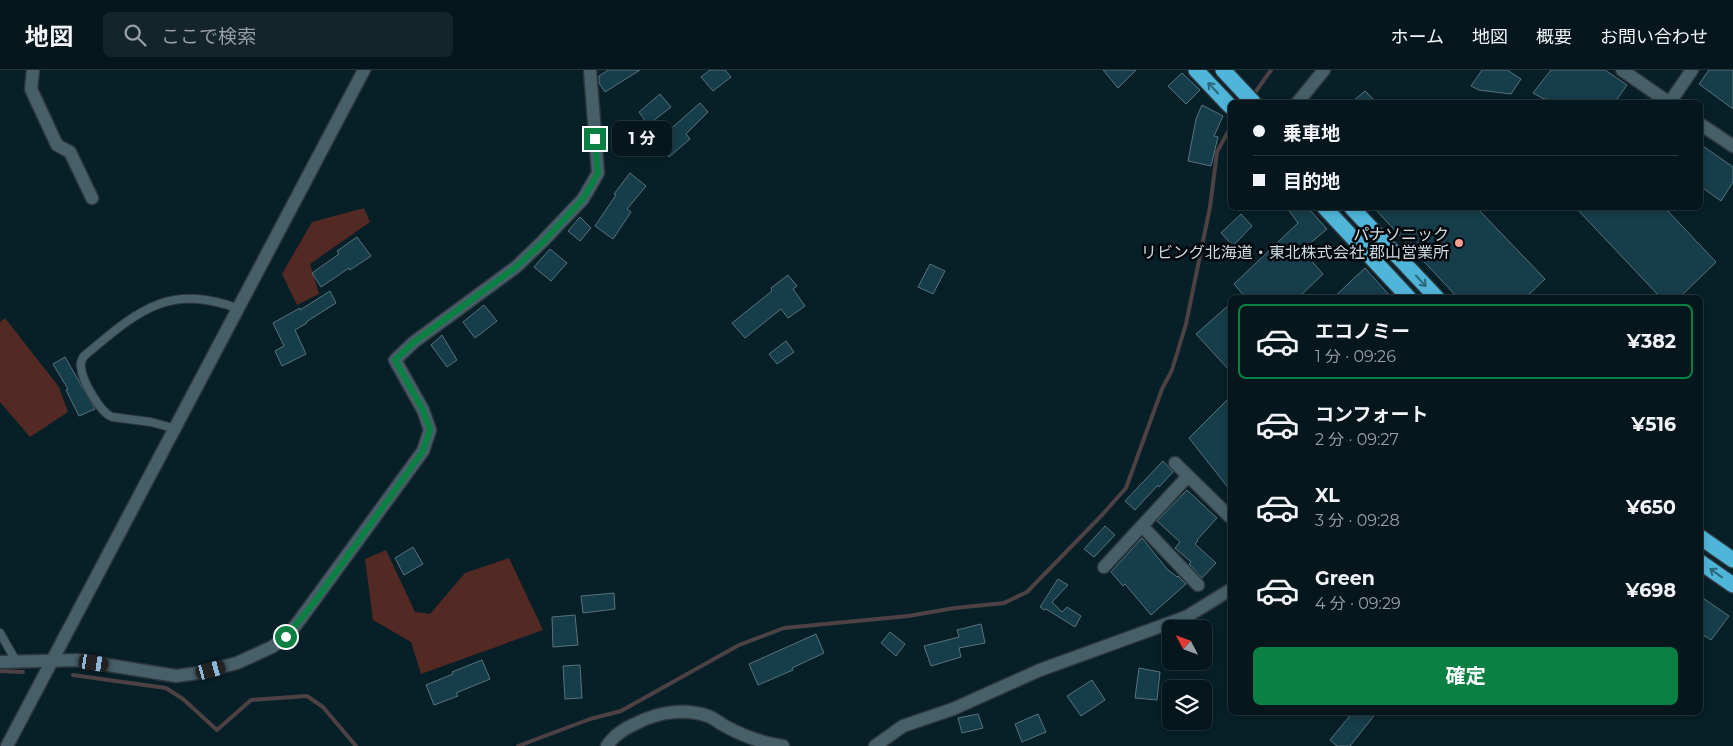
<!DOCTYPE html>
<html lang="ja">
<head>
<meta charset="utf-8">
<style>
  body { margin:0; font-family:Montserrat,"Noto Sans JP",sans-serif; background:#13242a; color:#f1f3f6; height:100vh; display:flex; flex-direction:column; font-size:19px; white-space:nowrap }
  * { box-sizing:border-box; margin:0 }
  p { font-size:16px; color:#979fa4 }
  .icon { flex:none; width:28px; height:28px; fill:none; stroke:currentColor; stroke-width:2; stroke-linecap:round; stroke-linejoin:round }
  .map { position:relative; flex:1; overflow:hidden }
  .drawer { position:absolute; left:1228px; top:225px; width:475px; height:420px; display:flex; flex-direction:column; background:#05171d; border-radius:8px; box-shadow:0 2px 8px #0003,0 0 0 1px #26363b }
  .drawer>* { flex:none }
  .hud { position:absolute; left:1228px; top:30px; width:475px; height:110px; border-radius:8px; box-shadow:0 2px 8px #0003,0 0 0 1px #26363b; display:grid; align-content:center; height:110px; padding:0 25px; background:#05171d }
  .needle { width:32px; rotate:311deg }
  .tools { position:absolute; left:1162px; top:550px; display:grid; gap:10px }
  .tools a { display:grid; place-items:center; width:50px; height:50px; border-radius:8px; background:#05171d; box-shadow:0 2px 8px #0003,0 0 0 1px #26363b; font-size:25px }
  .end { position:absolute; width:22px; height:22px; margin:-11px; border:6px solid #0b8043; background:#fff; box-shadow:0 0 0 2px #fff }
  .from { border-radius:50% }
  .bubble { position:absolute; height:35px; border-radius:8px; background:#05171d; box-shadow:0 2px 8px #0003,0 0 0 1px #26363b; font-size:16px; font-weight:700; line-height:35px; text-align:center }
  .car { position:absolute; width:15px; height:30px; margin:-15px -8px; border-radius:6px; box-shadow:0 0 4px 1px #0007; background:linear-gradient(#222 24%,#8ab4d8 0 40%,#222 0 76%,#8ab4d8 0 86%,#222 0) }
  .hud b { display:flex; align-items:center; gap:18px; height:48px; font-size:19px }
  .hud b+b { border-top:1px solid #26363b }
  .hud i { width:12px; height:12px; background:#f1f3f6 }
  ul { padding:9px 0 0; list-style:none }
  li { display:flex; align-items:center; gap:15px; height:75px; margin:0 10px 8px; padding:0 15px; border:2px solid transparent; border-radius:8px }
  li div { flex:1 }
  li b { display:block; font-size:19px }
  li em { font-style:normal; font-weight:700 }
  li.on { border-color:#0b8043 }
  li>.icon { width:45px; height:45px; stroke-width:1.5 }
  .action { display:flex; gap:10px; margin-top:auto; padding:10px 25px }
  .action a { flex:1; height:58px; border-radius:8px; background:#0b8043; color:#fff; font-size:20px; font-weight:700; line-height:58px; text-align:center }
  header { display:flex; align-items:center; gap:30px; box-sizing:border-box; height:70px; padding:0 25px; background:#05171d; border-bottom:1px solid #26363b }
  header strong { font-size:24px }
  nav { display:flex; gap:28px; margin-inline-start:auto; font-size:18px }
  .search { width:350px; height:45px; background:#13242a; display:flex; align-items:center; gap:12px; box-sizing:border-box; padding:0 18px; border-radius:8px; color:#979fa4; font-size:19px }
  .map>svg:first-child { display:block }
  .green { fill:#532923 }
  .lines { fill:none; stroke-linecap:round; stroke-linejoin:round }
  .stream { stroke:#4d4143; stroke-width:4 }
  .building { fill:#153d4a; stroke:#5a737c }
  .lane-casing { stroke:#2d363d; stroke-width:10 }
  .street-casing { stroke:#2d363d; stroke-width:15 }
  .secondary-casing { stroke:#2d363d; stroke-width:15 }
  .highway-casing { stroke:#2d363d; stroke-width:18 }
  .lane { stroke:#465f68; stroke-width:8 }
  .street { stroke:#465f68; stroke-width:12 }
  .secondary { stroke:#465f68; stroke-width:12 }
  .highway { stroke:#4fb6d9; stroke-width:15 }
  .oneway { stroke:#2c677c }
  .route { stroke:#0b8043; stroke-width:6 }
  .poi-dot { fill:#f59d8f; stroke:#02070b; stroke-width:2 }
  .labels { text-anchor:middle; stroke-width:5; stroke-linejoin:round; paint-order:stroke }
  .poi-label { font-size:16px; fill:#ccd9df; stroke:#02070b; text-anchor:end }
</style>
</head>
<body>
<header>
<strong>地図</strong>
<div class="search"><svg class="icon" aria-label="search" viewBox="0 0 24 24"><circle cx="10" cy="10" r="6"/><path d="M15 15l6 6"/></svg>ここで検索</div>
<nav><a>ホーム</a><a>地図</a><a>概要</a><a>お問い合わせ</a></nav>
</header>
<div class="map">
<svg width="1733" height="676" viewBox="0 0 1733 676">
  <rect width="100%" height="100%" fill="#071f27"/>
  <path class="green" d="M 364,138 L 370,152 L 310,194 L 319,224 L 297,235 L 282,204 L 312,152 Z
    M 5,248 L 59,317 L 68,342 L 30,367 L 0,332 L 0,252 Z
    M 386,480 L 415,542 L 430,544 L 465,503 L 509,488 L 543,560 L 421,604 L 411,572 L 373,550 L 365,489 Z"/>
  <g class="lines">
    <path class="stream" d="M 1252,27 L 1271,0
      M 0,601 L 23,602
      M 73,605 L 166,618 L 183,629 L 217,660 L 251,630 L 307,626 L 323,637 L 356,676
      M 518,676 L 590,649 L 621,641 L 739,575 L 784,558 L 908,546 L 955,538 L 1004,533 L 1027,522 L 1102,445 L 1126,418 L 1162,319 L 1172,300 L 1186,254 L 1210,137 L 1217,82 L 1230,58"/>
  </g>
  <path class="building" d="M 608,0 L 640,0 L 605,22 L 599,13 L 599,6 Z
    M 710,0 L 725,0 L 731,7 L 713,21 L 701,7 Z
    M 1103,0 L 1136,0 L 1118,18 Z
    M 1482,0 L 1507,0 L 1521,9 L 1511,24 L 1479,20 L 1471,16 Z
    M 1551,0 L 1605,0 L 1627,15 L 1615,32 L 1575,32 L 1544,29 L 1533,23 Z
    M 1709,0 L 1733,0 L 1733,39 L 1699,14 Z
    M 1182,3 L 1200,20 L 1186,34 L 1168,16 Z
    M 1365,21 L 1376,32 L 1352,32 Z
    M 660,24 L 671,37 L 648,55 L 639,42 Z
    M 700,33 L 708,42 L 686,64 L 690,69 L 669,87 L 656,72 Z
    M 1202,35 L 1223,46 L 1214,66 L 1218,67 L 1211,96 L 1188,91 L 1196,49 Z
    M 1700,74 L 1733,97 L 1733,112 L 1721,131 L 1700,116 Z
    M 630,103 L 646,116 L 627,139 L 631,142 L 613,169 L 595,156 L 616,125 L 614,124 Z
    M 1287,138 L 1308,138 L 1327,159 L 1302,180 L 1323,204 L 1298,228 L 1246,228 L 1234,214 L 1298,153 Z
    M 1374,138 L 1477,138 L 1545,209 L 1525,228 L 1458,228 Z
    M 1576,138 L 1665,138 L 1716,192 L 1679,228 L 1661,228 Z
    M 1241,144 L 1252,156 L 1233,176 L 1221,163 Z
    M 580,147 L 591,158 L 580,171 L 568,161 Z
    M 357,167 L 371,186 L 350,200 L 349,198 L 321,217 L 312,203 L 339,184 L 337,181 Z
    M 550,179 L 567,193 L 551,211 L 534,197 Z
    M 930,194 L 945,201 L 933,224 L 918,217 Z
    M 1365,198 L 1392,228 L 1333,228 Z
    M 788,205 L 797,216 L 793,219 L 805,236 L 788,248 L 781,239 L 745,268 L 732,253 L 772,221 L 771,218 Z
    M 330,221 L 336,233 L 306,252 L 307,253 L 295,260 L 306,284 L 282,296 L 275,281 L 284,276 L 273,253 L 300,238 L 300,240 Z
    M 1230,234 L 1230,301 L 1196,264 Z
    M 484,235 L 497,251 L 475,268 L 463,252 Z
    M 442,265 L 457,290 L 447,297 L 431,275 Z
    M 786,271 L 794,282 L 777,294 L 769,284 Z
    M 65,287 L 95,339 L 79,346 L 66,320 L 68,319 L 53,294 Z
    M 1230,327 L 1230,420 L 1189,368 Z
    M 1163,391 L 1173,402 L 1159,417 L 1158,415 L 1135,440 L 1125,431 Z
    M 1187,420 L 1217,448 L 1197,470 L 1198,471 L 1195,474 L 1216,493 L 1202,508 L 1189,494 L 1191,492 L 1175,478 L 1180,472 L 1157,451 Z
    M 1105,456 L 1115,465 L 1094,487 L 1084,479 Z
    M 1142,468 L 1167,499 L 1177,507 L 1178,506 L 1186,514 L 1151,545 L 1125,514 L 1123,516 L 1111,502 Z
    M 413,477 L 423,494 L 404,505 L 395,488 Z
    M 1058,509 L 1068,515 L 1052,532 L 1062,542 L 1067,537 L 1081,546 L 1075,557 L 1046,539 L 1044,540 L 1040,537 Z
    M 614,523 L 615,539 L 583,543 L 581,526 Z
    M 1700,526 L 1729,546 L 1711,570 L 1700,563 Z
    M 575,545 L 578,575 L 553,577 L 552,547 Z
    M 981,554 L 985,573 L 959,578 L 961,587 L 931,596 L 924,576 L 959,567 L 957,560 Z
    M 890,562 L 905,574 L 896,586 L 881,573 Z
    M 816,564 L 824,583 L 792,598 L 793,600 L 758,615 L 749,594 Z
    M 482,590 L 490,609 L 456,623 L 458,626 L 434,635 L 426,615 L 453,604 L 452,602 Z
    M 580,595 L 582,628 L 565,629 L 563,596 Z
    M 1139,598 L 1160,602 L 1157,630 L 1135,628 Z
    M 1092,610 L 1105,630 L 1081,646 L 1067,626 Z
    M 1353,642 L 1377,642 L 1350,676 L 1337,676 L 1330,670 Z
    M 978,644 L 983,658 L 962,663 L 958,648 Z
    M 1038,644 L 1046,662 L 1022,672 L 1015,654 Z"/>
  <g class="lines">
    <g class="lane-casing">
      <path id="lane" d="M 176,359 L 151,352 L 112,347 C 100,342 82,311 81,297 C 80,293 82,289 84,286 C 137,242 167,212 239,239
        M 0,563 L 16,591"/>
    </g>
    <g class="street-casing">
      <path id="street" d="M 33,0 L 31,19 L 57,75 L 70,82 L 92,128
        M 1670,32 L 1692,0
        M 1175,393 L 1230,447
        M 1142,456 L 1198,515
        M 1104,497 L 1188,406
        M 0,592 L 77,590 L 176,606 L 198,603 L 237,593 L 272,577 L 286,567 L 299,551 L 423,381 L 430,360 L 423,340 L 395,290 L 414,272 L 516,197 L 543,171 L 583,129 L 598,103 L 590,0
        M 607,676 C 614,665 625,658 637,653 C 658,642 685,638 708,646 C 714,648 719,653 725,656 C 743,666 762,673 783,676
        M 875,676 L 903,656 L 953,639 L 1040,600 L 1186,547 L 1230,520"/>
    </g>
    <g class="secondary-casing">
      <path id="secondary" d="M 1622,0 L 1668,32
        M 1298,32 L 1324,0
        M 1700,54 L 1733,76
        M 7,676 L 364,0"/>
    </g>
    <g class="highway-casing">
      <path id="highway" d="M 1196,0 L 1230,36
        M 1223,0 L 1253,32
        M 1325,138 L 1409,228
        M 1352,138 L 1437,228
        M 1700,467 L 1733,490
        M 1700,492 L 1733,515"/>
    </g>
    <use href="#lane" class="lane"/>
    <use href="#street" class="street"/>
    <use href="#secondary" class="secondary"/>
    <use href="#highway" class="highway"/>
  </g>
  <defs><path id="oneway-shaft" d="M-6 0H5M1.5-3L5.5 0L1.5 3" fill="none" stroke-width="1.6" stroke-linecap="round" stroke-linejoin="round" transform="scale(1.25)"/></defs>
  <g class="oneway">
    <use href="#oneway-shaft" transform="translate(1213 18) rotate(-133)"/>
    <use href="#oneway-shaft" transform="translate(1421 211) rotate(47)"/>
    <use href="#oneway-shaft" transform="translate(1716 503) rotate(-144)"/>
  </g>
  <g class="lines">
    <path class="route" d="M 286,567 L 316,530 L 423,381 L 430,360 L 423,340 L 395,290 L 414,272 L 516,197 L 543,172 L 583,129 L 598,103 L 595,69"/>
  </g>
  <circle class="poi-dot" cx="1459" cy="173" r="5"/>
  <g class="labels">
    <g class="poi-label">
      <text x="1449" y="170">パナソニック<tspan x="1449" dy="18">リビング北海道・東北株式会社 郡山営業所</tspan></text>
    </g>
  </g>
</svg>
<div class="tools">
<a><svg class="needle" viewBox="-14 -14 28 28"><path d="M0-13l5 13h-10z" fill="#e53935"/><path d="M0 13l5-13h-10z" fill="#979fa4"/></svg></a>
<a><svg class="icon" aria-label="layers" viewBox="0 0 24 24"><path d="M12 4l9 5-9 5-9-5zM3 14l9 5 9-5"/></svg></a>
</div>
<i class="end from" style="left:286px;top:567px"></i>
<i class="end" style="left:595px;top:69px"></i>
<div class="bubble" style="left:612px;top:51px;width:60px">1 分</div>
<i class="car" style="left:94px;top:593px;rotate:99deg"></i>
<i class="car" style="left:211px;top:600px;rotate:75deg"></i>
<div class="hud">
<b><i class="from"></i>乗車地</b>
<b><i></i>目的地</b>
</div>
<section class="drawer">
<ul>
<li class="on"><svg class="icon" aria-label="car" viewBox="0 0 24 24"><path d="M5 17H2v-5l4-1 3-4h7l3 4 3 1v5h-3M9 17h6M6 11h13"/><circle cx="7" cy="17" r="2"/><circle cx="17" cy="17" r="2"/></svg><div><b>エコノミー</b><p>1 分 · 09:26</p></div><em>¥382</em></li>
<li><svg class="icon" aria-label="car" viewBox="0 0 24 24"><path d="M5 17H2v-5l4-1 3-4h7l3 4 3 1v5h-3M9 17h6M6 11h13"/><circle cx="7" cy="17" r="2"/><circle cx="17" cy="17" r="2"/></svg><div><b>コンフォート</b><p>2 分 · 09:27</p></div><em>¥516</em></li>
<li><svg class="icon" aria-label="car" viewBox="0 0 24 24"><path d="M5 17H2v-5l4-1 3-4h7l3 4 3 1v5h-3M9 17h6M6 11h13"/><circle cx="7" cy="17" r="2"/><circle cx="17" cy="17" r="2"/></svg><div><b>XL</b><p>3 分 · 09:28</p></div><em>¥650</em></li>
<li><svg class="icon" aria-label="car" viewBox="0 0 24 24"><path d="M5 17H2v-5l4-1 3-4h7l3 4 3 1v5h-3M9 17h6M6 11h13"/><circle cx="7" cy="17" r="2"/><circle cx="17" cy="17" r="2"/></svg><div><b>Green</b><p>4 分 · 09:29</p></div><em>¥698</em></li>
</ul>
<div class="action"><a>確定</a></div>
</section>
</div>
</body>
</html>
